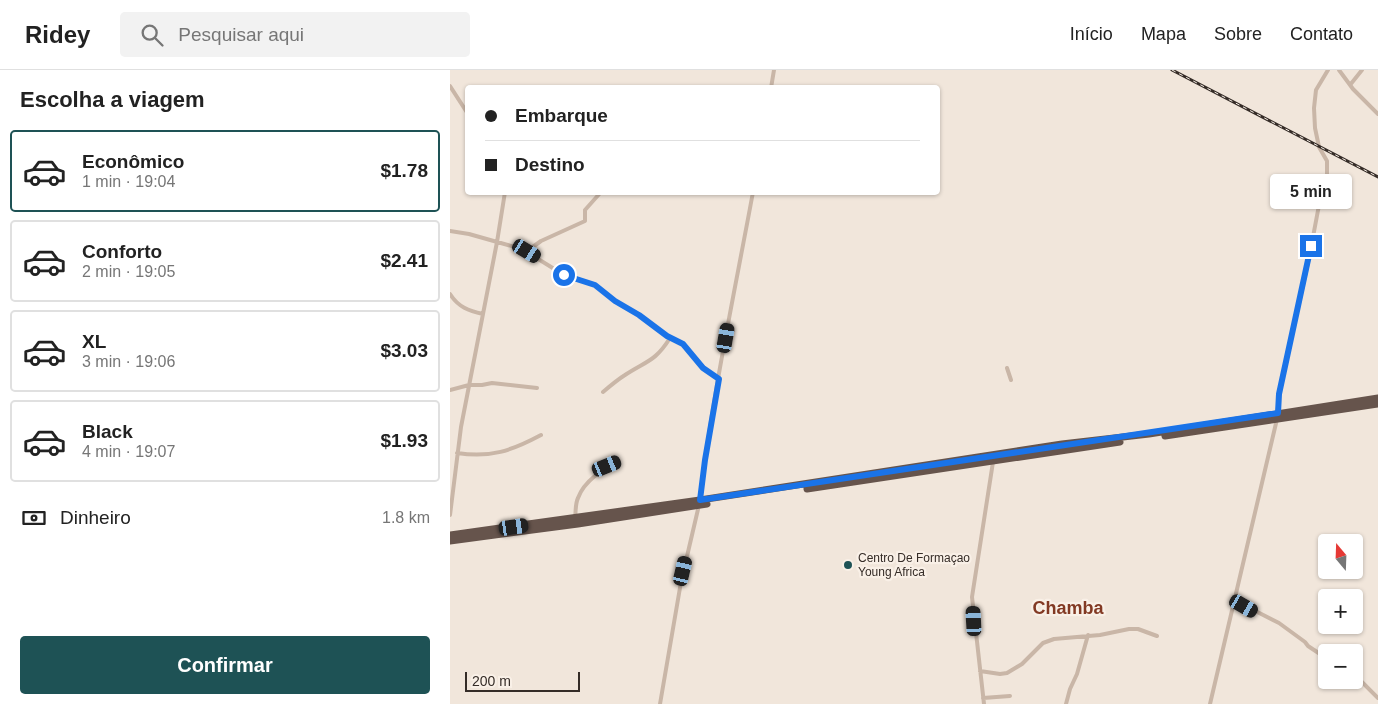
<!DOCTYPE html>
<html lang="pt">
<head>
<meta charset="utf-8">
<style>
  body { margin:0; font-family:Arial,sans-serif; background:#f2f2f2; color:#222; height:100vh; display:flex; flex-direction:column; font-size:19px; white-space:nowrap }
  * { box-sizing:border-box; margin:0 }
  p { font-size:16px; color:#767676 }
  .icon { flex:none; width:28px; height:28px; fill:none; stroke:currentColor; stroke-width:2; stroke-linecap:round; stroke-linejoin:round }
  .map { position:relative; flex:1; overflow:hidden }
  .drawer { display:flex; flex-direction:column; background:#fff; width:450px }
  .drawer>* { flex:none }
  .banner { position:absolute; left:15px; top:15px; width:475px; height:110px; border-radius:5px; box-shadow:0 1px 4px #0004; display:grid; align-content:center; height:110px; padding:0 20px; background:#fff }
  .needle { width:32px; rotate:341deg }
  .buttons { position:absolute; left:868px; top:464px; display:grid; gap:10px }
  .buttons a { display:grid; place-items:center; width:45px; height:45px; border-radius:5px; background:#fff; box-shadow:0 1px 4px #0004; font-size:25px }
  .scale { position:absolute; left:15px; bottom:12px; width:115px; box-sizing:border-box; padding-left:5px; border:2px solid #352c27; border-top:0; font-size:14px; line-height:18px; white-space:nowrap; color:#352c27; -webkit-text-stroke:4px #f9f0e7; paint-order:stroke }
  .end { position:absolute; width:22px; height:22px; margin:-11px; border:6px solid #1a73e8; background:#fff; box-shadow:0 0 0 2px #fff }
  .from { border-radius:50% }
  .bubble { position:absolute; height:35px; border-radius:5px; background:#fff; box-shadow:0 1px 4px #0004; font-size:16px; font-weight:700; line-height:35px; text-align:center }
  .car { position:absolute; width:15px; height:30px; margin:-15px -8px; border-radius:6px; box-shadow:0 0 4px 1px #0007; background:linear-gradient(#222 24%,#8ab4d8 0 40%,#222 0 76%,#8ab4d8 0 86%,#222 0) }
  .banner b { display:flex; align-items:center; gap:18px; height:48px; font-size:19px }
  .banner b+b { border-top:1px solid #e0e0e0 }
  .banner i { width:12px; height:12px; background:#222 }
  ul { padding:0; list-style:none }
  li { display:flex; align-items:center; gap:15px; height:82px; margin:0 10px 8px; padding:0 10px; border:2px solid #e0e0e0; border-radius:5px }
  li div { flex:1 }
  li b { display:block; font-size:19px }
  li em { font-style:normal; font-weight:700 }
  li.selected { border-color:#1e5255 }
  li>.icon { width:45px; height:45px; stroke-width:1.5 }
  h2 { padding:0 20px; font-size:22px; line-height:60px }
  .pay { display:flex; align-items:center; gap:12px; height:55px; padding:0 20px; font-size:19px }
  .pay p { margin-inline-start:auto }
  .cta { display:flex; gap:10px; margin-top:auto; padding:10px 20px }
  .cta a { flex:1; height:58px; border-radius:5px; background:#1e5255; color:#fff; font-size:20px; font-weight:700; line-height:58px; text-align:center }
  header { display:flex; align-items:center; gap:30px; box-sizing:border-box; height:70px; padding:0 25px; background:#fff; border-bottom:1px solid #e0e0e0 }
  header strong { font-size:24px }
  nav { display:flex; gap:28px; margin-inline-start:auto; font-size:18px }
  .search { width:350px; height:45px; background:#f2f2f2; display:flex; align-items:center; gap:12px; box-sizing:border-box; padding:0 18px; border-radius:5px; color:#767676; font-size:19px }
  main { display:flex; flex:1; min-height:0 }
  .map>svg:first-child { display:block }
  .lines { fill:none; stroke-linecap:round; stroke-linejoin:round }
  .minor { stroke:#c9b6a7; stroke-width:4 }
  .trunk { stroke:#66544c; stroke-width:7 }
  .rail-casing { stroke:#352c27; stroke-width:3 }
  .rail { stroke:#f9f0e7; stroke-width:1; stroke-dasharray:4; stroke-linecap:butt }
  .route { stroke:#1a73e8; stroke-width:6 }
  .poi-dot { fill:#1e5255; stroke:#f9f0e7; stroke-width:2 }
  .labels { text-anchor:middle; stroke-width:4.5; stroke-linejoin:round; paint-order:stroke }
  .poi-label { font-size:12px; fill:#352c27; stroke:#f9f0e7; text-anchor:start }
  .district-label { font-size:18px; font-weight:bold; fill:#823923; stroke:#f9f0e7 }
</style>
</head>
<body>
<header>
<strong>Ridey</strong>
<div class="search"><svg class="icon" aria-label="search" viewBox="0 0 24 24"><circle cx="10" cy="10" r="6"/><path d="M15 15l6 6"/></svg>Pesquisar aqui</div>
<nav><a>Início</a><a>Mapa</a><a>Sobre</a><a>Contato</a></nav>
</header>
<main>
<section class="drawer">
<h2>Escolha a viagem</h2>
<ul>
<li class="selected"><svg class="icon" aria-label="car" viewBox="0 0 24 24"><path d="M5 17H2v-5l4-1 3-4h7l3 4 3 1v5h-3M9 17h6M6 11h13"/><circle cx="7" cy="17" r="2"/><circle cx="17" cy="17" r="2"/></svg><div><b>Econômico</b><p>1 min · 19:04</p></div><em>$1.78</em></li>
<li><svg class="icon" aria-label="car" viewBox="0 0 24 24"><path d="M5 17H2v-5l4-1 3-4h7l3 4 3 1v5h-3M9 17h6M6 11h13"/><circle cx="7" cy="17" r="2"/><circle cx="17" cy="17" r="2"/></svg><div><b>Conforto</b><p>2 min · 19:05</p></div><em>$2.41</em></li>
<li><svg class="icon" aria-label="car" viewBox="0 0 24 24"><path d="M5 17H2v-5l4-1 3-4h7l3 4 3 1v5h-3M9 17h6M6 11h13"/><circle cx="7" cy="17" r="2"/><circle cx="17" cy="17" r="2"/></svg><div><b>XL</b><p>3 min · 19:06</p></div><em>$3.03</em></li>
<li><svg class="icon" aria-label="car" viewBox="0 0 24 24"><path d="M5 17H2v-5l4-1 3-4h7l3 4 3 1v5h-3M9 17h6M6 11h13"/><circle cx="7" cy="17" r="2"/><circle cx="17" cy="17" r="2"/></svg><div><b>Black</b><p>4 min · 19:07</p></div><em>$1.93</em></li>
</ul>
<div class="pay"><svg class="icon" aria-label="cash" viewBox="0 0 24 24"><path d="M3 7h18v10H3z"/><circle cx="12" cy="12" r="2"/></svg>Dinheiro<p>1.8 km</p></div>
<div class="cta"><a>Confirmar</a></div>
</section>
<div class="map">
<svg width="928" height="634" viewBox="0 0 928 634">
  <rect width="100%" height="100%" fill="#f1e6db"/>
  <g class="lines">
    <path class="minor" d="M 889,0 L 903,19 L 928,44
      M 900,15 L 912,0
      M 0,16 L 18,44
      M 321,18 L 324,0
      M 0,161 L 19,164 L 72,179 L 114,205 L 145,215 L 165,231 L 189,245 L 217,266 L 233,274 L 253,297 L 269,309
      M 77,181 L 91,171 L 135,151 L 135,140 L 151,122
      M 0,224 C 8,237 19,241 33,244
      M 557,298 L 561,310
      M 0,320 L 19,315 L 32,315 L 42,313 L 87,318
      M 153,322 C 160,316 167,310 175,305 C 196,291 205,292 220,268
      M 7,383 C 41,388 61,381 91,365
      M 250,430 C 262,327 284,225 303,122
      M 0,445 L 11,357 L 47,172 L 55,122
      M 125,448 C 126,442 125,434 128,428 C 134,411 154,398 169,391
      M 784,530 L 829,553 L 855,572 L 858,576 L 876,588
      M 530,601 L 550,604 L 557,603 L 572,594 L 593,573 L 604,569 L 650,565 L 679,559 L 688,559 L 707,566
      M 904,604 L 928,628
      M 533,628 L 560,626
      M 210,634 L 231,512 L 249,435
      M 534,634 L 522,527 L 543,392
      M 616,634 L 620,619 L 627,604 L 638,565
      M 760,634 L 827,349 L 829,324 L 859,188 L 873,114 L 877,106 L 877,91 L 869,77 L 865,58 L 864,38 L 866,20 L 878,0"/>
    <path class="trunk" d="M 715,366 L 928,334
      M 357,419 L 670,372
      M 0,465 L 250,430 L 612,374 L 699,364 L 928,328
      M 0,471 L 128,454 L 257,434"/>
    <g class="rail-casing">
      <path id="rail" d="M 722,0 L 928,107"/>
    </g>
    <use href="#rail" class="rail"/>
  </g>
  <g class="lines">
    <path class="route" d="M 114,205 L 145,215 L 165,231 L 189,245 L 217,266 L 233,274 L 253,298 L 269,309 L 255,390 L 250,430 L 828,343 L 829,324 L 861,176"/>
  </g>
  <circle class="poi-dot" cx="398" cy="495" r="5"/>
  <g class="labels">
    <g class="poi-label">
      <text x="408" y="492">Centro De Formaçao<tspan x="408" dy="14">Young Africa</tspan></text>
    </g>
    <g class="district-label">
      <text x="618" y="544">Chamba</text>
    </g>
  </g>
</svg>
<div class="buttons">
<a><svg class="needle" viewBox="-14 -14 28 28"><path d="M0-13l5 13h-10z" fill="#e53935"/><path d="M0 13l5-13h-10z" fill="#767676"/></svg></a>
<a>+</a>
<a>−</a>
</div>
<div class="scale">200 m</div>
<i class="end from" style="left:114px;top:205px"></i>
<i class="end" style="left:861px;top:176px"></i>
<div class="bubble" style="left:820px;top:104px;width:82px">5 min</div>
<i class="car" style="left:77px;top:181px;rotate:121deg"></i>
<i class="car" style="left:276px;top:268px;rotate:10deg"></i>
<i class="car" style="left:157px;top:396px;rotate:68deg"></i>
<i class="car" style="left:64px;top:457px;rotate:82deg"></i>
<i class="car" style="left:233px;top:501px;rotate:13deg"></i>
<i class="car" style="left:794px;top:536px;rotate:120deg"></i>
<i class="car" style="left:524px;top:551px;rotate:357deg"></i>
<div class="banner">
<b><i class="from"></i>Embarque</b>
<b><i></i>Destino</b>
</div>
</div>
</main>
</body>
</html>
